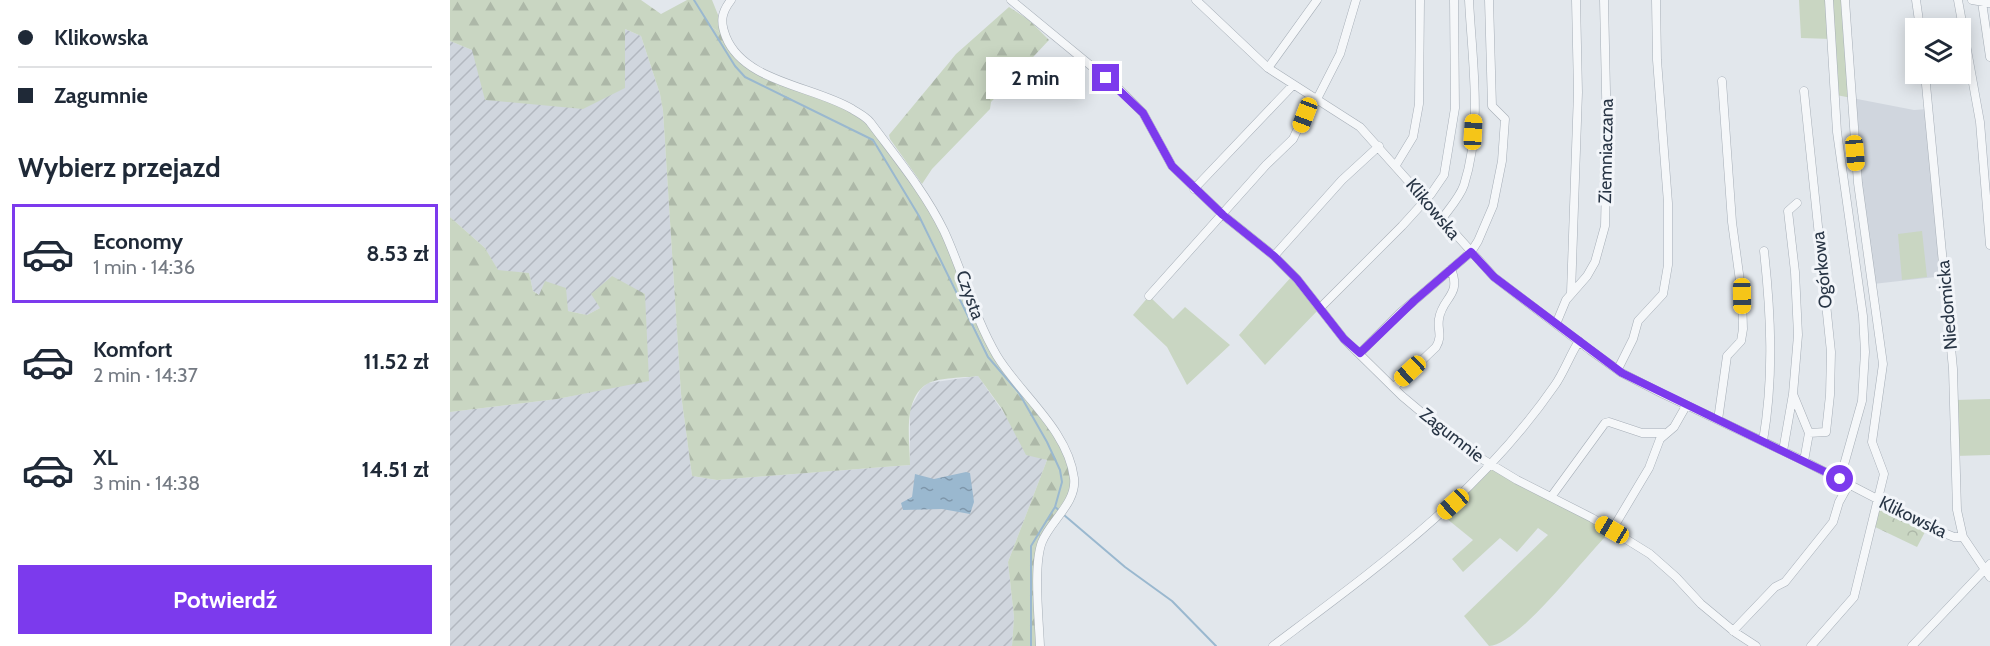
<!DOCTYPE html>
<html lang="pl">
<head>
<meta charset="utf-8">
<style>
  body { margin:0; font-family:Cabin,sans-serif; background:#f6f6f7; color:#1f2937; height:100vh; display:flex; flex-direction:column; font-size:22px; white-space:nowrap }
  * { box-sizing:border-box; margin:0 }
  p { font-size:20px; color:#747a83 }
  .icon { flex:none; width:33px; height:33px; fill:none; stroke:currentColor; stroke-width:2; stroke-linecap:round; stroke-linejoin:round }
  .map { position:relative; flex:1; overflow:hidden }
  .sheet { display:flex; flex-direction:column; background:#fff; width:450px }
  .sheet>* { flex:none }
  .hud { display:grid; align-content:center; height:132px; padding:0 18px; background:#fff }
  .fabs { position:absolute; left:1455px; top:18px; display:grid; gap:12px }
  .fabs a { display:grid; place-items:center; width:66px; height:66px; border-radius:0px; background:#fff; box-shadow:0 3px 15px #0003; font-size:30px }
  .end { position:absolute; width:27px; height:27px; margin:-14px; border:8px solid #7c3aed; background:#fff; box-shadow:0 0 0 3px #fff }
  .from { border-radius:50% }
  .bubble { position:absolute; height:42px; border-radius:0px; background:#fff; box-shadow:0 3px 15px #0003; font-size:20px; font-weight:700; line-height:42px; text-align:center }
  .car { position:absolute; width:18px; height:36px; margin:-18px -9px; border-radius:8px; box-shadow:0 0 4px 2px #0007; background:linear-gradient(#f5c518 24%,#345 0 40%,#f5c518 0 76%,#345 0 86%,#f5c518 0) }
  .hud b { display:flex; align-items:center; gap:21px; height:57px; font-size:22px }
  .hud b+b { border-top:2px solid #e0e1e3 }
  .hud i { width:15px; height:15px; background:#1f2937 }
  ul { padding:0; list-style:none }
  li { display:flex; align-items:center; gap:18px; height:99px; margin:0 12px 9px; padding:0 6px; border:3px solid transparent; border-radius:0px }
  li div { flex:1 }
  li b { display:block; font-size:22px }
  li em { font-style:normal; font-weight:700 }
  li.active { border-color:#7c3aed }
  li>.icon { width:54px; height:54px; stroke-width:1.5 }
  h2 { padding:0 18px; font-size:27px; line-height:72px }
  .action { display:flex; gap:12px; margin-top:auto; padding:12px 18px }
  .action a { flex:1; height:69px; border-radius:0px; background:#7c3aed; color:#fff; font-size:24px; font-weight:700; line-height:69px; text-align:center }
  main { display:flex; flex:1; min-height:0 }
  .map>svg:first-child { display:block }
  .built { fill:#d0d6de }
  .industrial { fill:url(#industrial-furrows) }
  .grass { fill:#c9d6c2 }
  .forest { fill:url(#forest-firs) }
  .park { fill:url(#park-crowns) }
  .water { fill:url(#water-ripples) }
  .lines { fill:none; stroke-linecap:round; stroke-linejoin:round }
  .stream { stroke:#9ab8cf; stroke-width:2 }
  .minor-casing { stroke:#a6aeb7; stroke-width:9 }
  .minor { stroke:#f5f7f9; stroke-width:8 }
  .route { stroke:#7c3aed; stroke-width:8 }
  .labels { text-anchor:middle; stroke-width:6; stroke-linejoin:round; paint-order:stroke }
  .street-label { font-size:18px; fill:#283545; stroke:#f2f5f9 }
</style>
</head>
<body>
<main>
<section class="sheet">
<div class="hud">
<b><i class="from"></i>Klikowska</b>
<b><i></i>Zagumnie</b>
</div>
<h2>Wybierz przejazd</h2>
<ul>
<li class="active"><svg class="icon" aria-label="car" viewBox="0 0 24 24"><path d="M5 17H2v-5l4-1 3-4h7l3 4 3 1v5h-3M9 17h6M6 11h13"/><circle cx="7" cy="17" r="2"/><circle cx="17" cy="17" r="2"/></svg><div><b>Economy</b><p>1 min · 14:36</p></div><em>8.53 zł</em></li>
<li><svg class="icon" aria-label="car" viewBox="0 0 24 24"><path d="M5 17H2v-5l4-1 3-4h7l3 4 3 1v5h-3M9 17h6M6 11h13"/><circle cx="7" cy="17" r="2"/><circle cx="17" cy="17" r="2"/></svg><div><b>Komfort</b><p>2 min · 14:37</p></div><em>11.52 zł</em></li>
<li><svg class="icon" aria-label="car" viewBox="0 0 24 24"><path d="M5 17H2v-5l4-1 3-4h7l3 4 3 1v5h-3M9 17h6M6 11h13"/><circle cx="7" cy="17" r="2"/><circle cx="17" cy="17" r="2"/></svg><div><b>XL</b><p>3 min · 14:38</p></div><em>14.51 zł</em></li>
</ul>
<div class="action"><a>Potwierdź</a></div>
</section>
<div class="map">
<svg width="1540" height="646" viewBox="0 0 1540 646">
  <defs>
    <pattern id="industrial-furrows" width="10" height="10" patternUnits="userSpaceOnUse" patternTransform="scale(1.5)"><rect width="10" height="10" fill="#d0d6de"/><path d="M-1 1l2-2M0 10L10 0M9 11l2-2" fill="none" stroke="#b3b8c0"/></pattern>
    <pattern id="forest-firs" width="22" height="20" patternUnits="userSpaceOnUse" patternTransform="scale(1.5)"><rect width="22" height="20" fill="#c9d6c2"/><path d="M5 1l3.5 6h-7zM16 11l3.5 6h-7z" fill="#adb8a8"/></pattern>
    <pattern id="park-crowns" width="20" height="18" patternUnits="userSpaceOnUse" patternTransform="scale(1.5)"><rect width="20" height="18" fill="#c9d6c2"/><path d="M2 6a3 3 0 1 1 6 0M12 15a3 3 0 1 1 6 0" fill="none" stroke="#adb8a8"/></pattern>
    <pattern id="water-ripples" width="26" height="14" patternUnits="userSpaceOnUse" patternTransform="scale(1.5)"><rect width="26" height="14" fill="#9ab8cf"/><path d="M2 4q2-2 4 0t4 0M15 11q2-2 4 0t4 0" fill="none" stroke="#7e96aa"/></pattern>
  </defs>
  <rect width="100%" height="100%" fill="#e2e7ec"/>
  <path class="built" d="M 1402,98 L 1464,110 L 1478,109 L 1494,276 L 1423,284 Z"/>
  <path class="industrial" d="M 175,29 L 191,36 L 210,94 L 213,111 L 231,394 L 242,476 L 267,480 L 460,465 L 460,409 L 471,389 L 478,383 L 528,376 L 583,455 L 597,460 L 558,562 L 564,617 L 562,646 L 0,646 L 0,412 L 107,399 L 199,380 L 150,308 L 137,315 L 118,311 L 83,291 L 79,273 L 48,271 L 35,248 L 0,217 L 0,41 L 22,50 Z"/>
  <path class="grass" d="M 245,0 L 262,0 L 277,37 L 260,26 Z
    M 1349,0 L 1395,0 L 1402,98 L 1386,95 L 1382,39 L 1351,38 Z
    M 324,77 L 417,118 L 492,228 L 548,357 L 582,399 L 574,402 L 540,358 L 471,219 L 423,141 L 332,94 Z
    M 1472,231 L 1477,277 L 1452,280 L 1448,234 Z
    M 843,275 L 870,308 L 815,365 L 789,335 Z
    M 699,296 L 723,319 L 735,307 L 780,345 L 737,385 L 717,347 L 683,315 Z
    M 1540,399 L 1540,455 L 1505,456 L 1505,400 Z
    M 1041,465 L 1162,530 C 1138,552 1068,646 1039,646 L 1014,616 L 1098,535 L 1088,528 L 1067,552 L 1050,538 L 1013,572 L 1002,559 L 1023,540 L 991,514 Z"/>
  <path class="forest" d="M 0,0 L 191,0 L 211,14 L 237,0 L 245,0 L 260,26 L 277,37 L 285,54 L 324,77 L 332,94 L 423,141 L 471,219 L 540,358 L 574,402 L 582,399 L 605,432 L 623,476 L 618,499 L 590,546 L 589,646 L 562,646 L 564,617 L 558,562 L 597,460 L 576,455 L 552,409 L 528,376 C 514,378 489,377 477,384 C 452,399 460,441 460,465 L 267,480 L 242,476 L 231,394 L 213,111 L 210,94 L 191,36 L 175,29 L 175,88 L 133,109 L 35,100 L 22,50 L 0,41 Z
    M 559,7 L 579,20 L 599,40 L 541,102 L 540,109 L 482,169 L 472,184 L 440,139 L 439,135 L 506,54 Z
    M 0,217 L 35,248 L 48,270 L 79,273 L 83,291 L 89,295 L 95,281 L 116,288 L 118,311 L 137,315 L 150,308 L 141,294 L 162,276 L 195,294 L 199,381 L 107,399 L 0,412 Z"/>
  <path class="park" d="M 1430,509 L 1475,532 L 1467,547 L 1423,526 Z"/>
  <path class="water" d="M 516,472 L 520,473 L 524,502 L 520,514 L 492,509 L 453,510 L 451,503 L 462,497 L 465,474 L 484,479 Z"/>
  <g class="lines">
    <path class="stream" d="M 244,0 L 285,66 L 295,77 L 423,140 L 469,216 L 538,357 L 569,393 L 597,442 L 610,470 L 612,482 L 605,507 L 610,511
      M 614,515 L 675,567 L 722,601 L 766,646
      M 581,646 L 581,546 L 605,507"/>
    <g class="minor-casing">
      <path id="minor" d="M 281,0 C 271,13 270,22 276,37 C 294,82 363,86 402,109 C 408,113 415,116 420,122 C 446,157 475,192 494,231 C 513,272 524,317 547,356 C 570,394 618,430 624,478 C 627,503 600,521 592,542 C 583,565 589,620 590,646
        M 561,0 L 668,88 L 693,113 L 722,166 L 773,215 L 824,256 L 847,279 L 894,339 L 952,396 L 1014,448 L 1067,480 L 1142,518 L 1200,554 L 1226,577 L 1251,604 L 1286,633 L 1306,646
        M 746,0 L 818,68 L 910,127 L 1044,277 L 1140,350 L 1172,373 L 1211,393 L 1354,461 L 1489,531 L 1504,537 L 1513,537
        M 1379,0 L 1387,132 L 1413,316 L 1415,352 L 1412,401 L 1390,479
        M 1466,0 L 1470,28
        M 1508,0 L 1530,122 L 1540,245
        M 1522,0 L 1540,3
        M 1532,2 L 1540,57
        M 818,68 L 867,0
        M 1475,74 L 1503,369 L 1507,510 L 1513,537 L 1540,577
        M 1354,91 L 1381,352 L 1380,395 L 1376,432 L 1359,433
        M 866,101 L 890,54 L 906,0
        M 946,165 L 963,137 L 969,104 L 970,0
        M 744,189 L 843,85
        M 1347,203 L 1338,211 L 1345,272 L 1348,335 L 1343,394 L 1359,433 L 1354,461
        M 991,220 C 999,209 1010,197 1014,185 C 1033,126 1022,60 1019,0
        M 824,256 L 892,180 L 929,146
        M 1121,293 L 1128,92 L 1126,0
        M 699,296 L 816,165 L 843,139 L 862,99
        M 870,308 L 952,226 L 981,194 L 994,175 L 1005,108 L 1004,0
        M 1106,324 L 1116,300 L 1137,276 L 1145,262 L 1155,226 L 1157,138 L 1154,0
        M 910,353 L 950,313 L 1021,252 L 1028,241 L 1043,206 L 1052,161 L 1055,119 L 1042,106 L 1039,0
        M 1168,369 L 1183,339 L 1188,321 L 1213,294 L 1218,265 L 1218,203 L 1207,60 L 1206,0
        M 944,387 L 986,347 C 993,335 987,330 989,319 C 992,297 1012,296 1001,269
        M 1268,420 L 1277,356 L 1291,341 L 1293,329 L 1292,296 L 1282,222 L 1272,81
        M 1313,441 C 1324,378 1321,314 1314,251
        M 1333,451 L 1343,394
        M 1101,497 L 1155,423 L 1159,422 L 1192,433 L 1214,433
        M 1162,530 L 1199,468 L 1210,439 L 1224,427 L 1236,406
        M 1283,631 L 1325,587 L 1335,582 L 1383,522 L 1389,502 L 1399,484
        M 823,646 C 928,567 1029,495 1105,385 C 1114,372 1120,355 1129,341
        M 1361,646 L 1404,597 L 1434,474 L 1422,442 L 1433,364 L 1408,183 L 1395,0
        M 1462,646 L 1540,564"/>
    </g>
    <use href="#minor" class="minor"/>
  </g>
  <g class="lines">
    <path class="route" d="M 656,78 L 693,113 L 722,166 L 773,215 L 824,256 L 847,279 L 894,339 L 910,353 L 964,301 L 1021,252 L 1044,277 L 1172,373 L 1390,479"/>
  </g>
  <g class="labels">
    <g class="street-label">
      <text transform="translate(1156 151) rotate(-89)" y="6">Ziemniaczana</text>
      <text transform="translate(983 209) rotate(50)" y="6">Klikowska</text>
      <text transform="translate(1372 270) rotate(-96)" y="6">Ogórkowa</text>
      <text transform="translate(520 295) rotate(70)" y="6">Czysta</text>
      <text transform="translate(1497 305) rotate(-95)" y="6">Niedomicka</text>
      <text transform="translate(1002 435) rotate(38)" y="6">Zagumnie</text>
      <text transform="translate(1463 517) rotate(26)" y="6">Klikowska</text>
    </g>
  </g>
</svg>
<div class="fabs">
<a><svg class="icon" aria-label="layers" viewBox="0 0 24 24"><path d="M12 4l9 5-9 5-9-5zM3 14l9 5 9-5"/></svg></a>
</div>
<i class="end from" style="left:1390px;top:479px"></i>
<i class="end" style="left:656px;top:78px"></i>
<div class="bubble" style="left:536px;top:57px;width:99px">2 min</div>
<i class="car" style="left:855px;top:115px;rotate:201deg"></i>
<i class="car" style="left:1023px;top:132px;rotate:3deg"></i>
<i class="car" style="left:1405px;top:153px;rotate:175deg"></i>
<i class="car" style="left:1292px;top:296px;rotate:179deg"></i>
<i class="car" style="left:960px;top:371px;rotate:227deg"></i>
<i class="car" style="left:1003px;top:504px;rotate:228deg"></i>
<i class="car" style="left:1162px;top:530px;rotate:300deg"></i>
</div>
</main>
</body>
</html>
